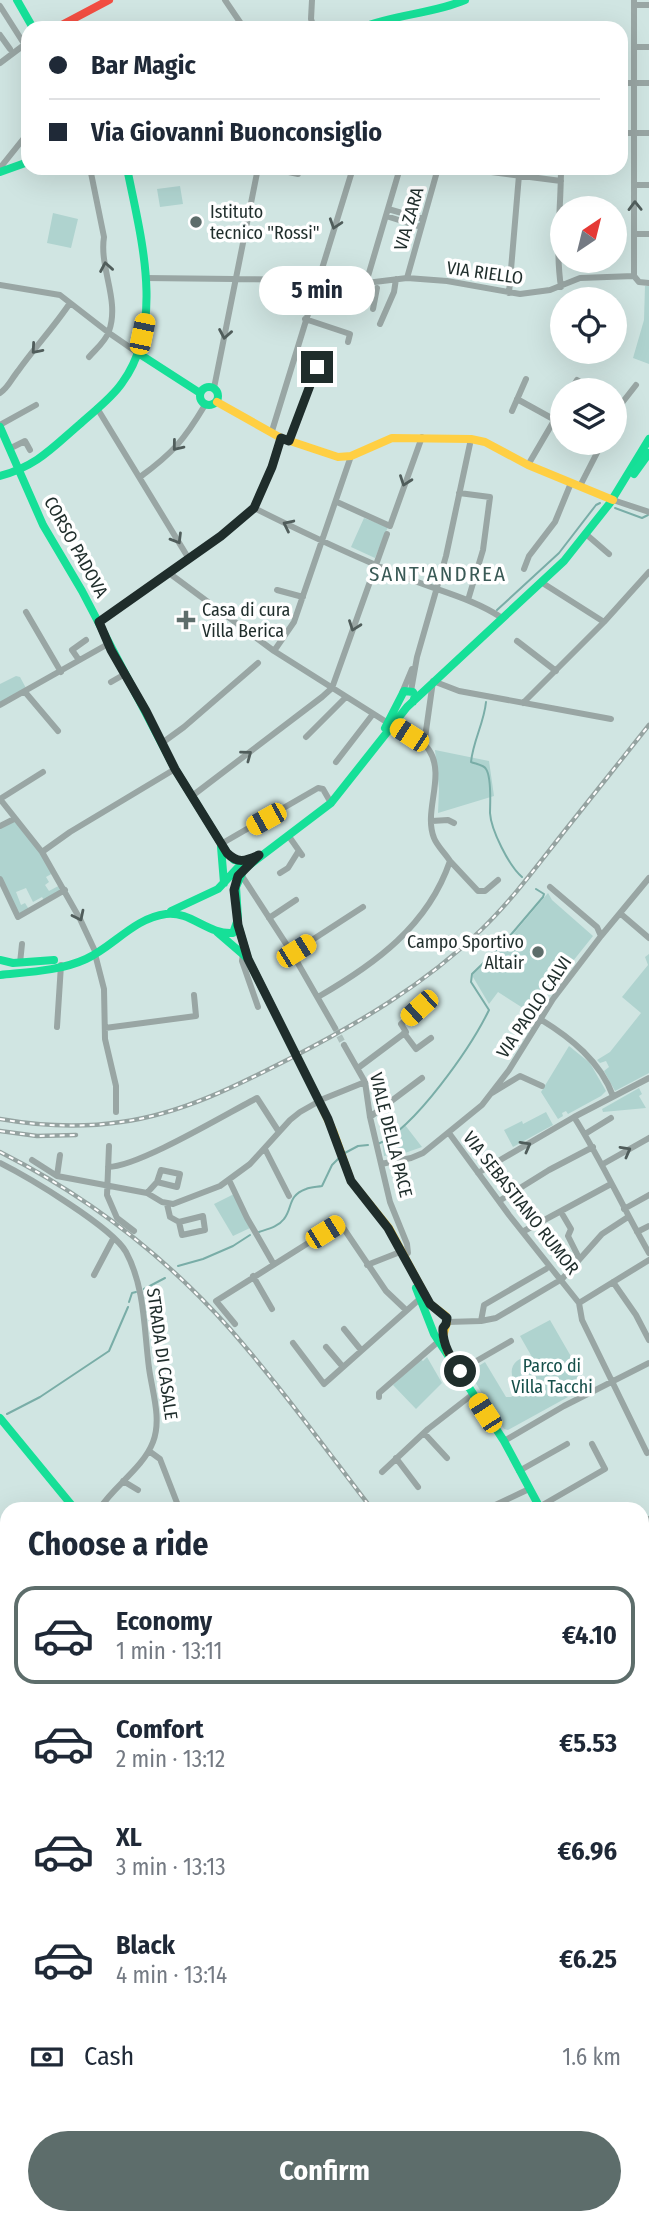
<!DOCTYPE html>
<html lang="en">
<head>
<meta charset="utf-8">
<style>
  body { margin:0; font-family:"Fira Sans Condensed",sans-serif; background:#f2f2f3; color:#1f2937; height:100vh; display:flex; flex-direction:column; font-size:26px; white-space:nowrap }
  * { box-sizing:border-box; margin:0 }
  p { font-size:23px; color:#747a83 }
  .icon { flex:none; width:38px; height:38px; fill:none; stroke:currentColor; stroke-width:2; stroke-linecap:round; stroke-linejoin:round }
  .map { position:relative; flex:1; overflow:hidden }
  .panel { position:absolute; left:0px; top:1502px; width:649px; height:723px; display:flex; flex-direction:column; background:#fff; border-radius:21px 21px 0 0; box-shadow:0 7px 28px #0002 }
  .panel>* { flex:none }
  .hud { position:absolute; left:21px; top:21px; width:607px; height:154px; border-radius:21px; box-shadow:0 7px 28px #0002; display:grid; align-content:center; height:154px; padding:0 28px; background:#fff }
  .needle { width:46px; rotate:35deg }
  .fabs { position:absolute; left:550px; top:196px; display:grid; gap:14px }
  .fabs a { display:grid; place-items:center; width:77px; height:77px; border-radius:50%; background:#fff; box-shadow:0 7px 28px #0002; font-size:35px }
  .end { position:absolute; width:32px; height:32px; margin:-16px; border:9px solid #1f2d2b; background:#fff; box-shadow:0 0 0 4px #fff }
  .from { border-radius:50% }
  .bubble { position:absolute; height:49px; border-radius:24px; background:#fff; box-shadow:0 7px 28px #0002; font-size:23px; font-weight:700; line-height:49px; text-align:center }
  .car { position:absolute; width:21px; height:42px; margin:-21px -10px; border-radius:9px; box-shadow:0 0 5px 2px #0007; background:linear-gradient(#f5c518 24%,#345 0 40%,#f5c518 0 76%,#345 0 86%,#f5c518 0) }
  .hud b { display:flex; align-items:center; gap:24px; height:66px; font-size:26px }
  .hud b+b { border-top:2px solid #e0e1e3 }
  .hud i { width:18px; height:18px; background:#1f2937 }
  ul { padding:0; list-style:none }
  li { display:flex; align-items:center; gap:21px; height:98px; margin:0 14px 10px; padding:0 14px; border:4px solid transparent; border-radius:21px }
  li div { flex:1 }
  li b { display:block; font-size:26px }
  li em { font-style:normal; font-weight:700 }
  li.active { border-color:#5d6d6b }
  li>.icon { width:63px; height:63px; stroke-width:1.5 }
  h2 { padding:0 28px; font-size:32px; line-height:84px }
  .pay { display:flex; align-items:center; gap:18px; height:77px; padding:0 28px; font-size:26px }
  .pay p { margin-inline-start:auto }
  .cta { display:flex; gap:14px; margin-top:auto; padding:14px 28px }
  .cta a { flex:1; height:80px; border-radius:42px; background:#5d6d6b; color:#fff; font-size:28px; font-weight:700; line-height:80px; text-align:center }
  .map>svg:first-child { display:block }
  .green { fill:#afd3cf }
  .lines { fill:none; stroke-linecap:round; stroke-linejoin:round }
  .stream { stroke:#79ada7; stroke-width:2 }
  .street-tunnel { stroke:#adc0bd; stroke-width:6; stroke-dasharray:6 3; stroke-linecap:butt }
  .street { stroke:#99a6a4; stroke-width:6 }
  .fast { stroke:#16e098; stroke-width:8 }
  .slow { stroke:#ffcf43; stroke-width:8 }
  .jam { stroke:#f24e42; stroke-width:8 }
  .rail-casing { stroke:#95a3a1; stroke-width:4.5 }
  .rail { stroke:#fff; stroke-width:2; stroke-dasharray:5; stroke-linecap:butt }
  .fast-bridge { stroke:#16e098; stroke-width:8 }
  .oneway { stroke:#505d5b }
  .route { stroke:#1f2d2b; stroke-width:9 }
  .poi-dot { fill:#5d6d6b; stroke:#fff; stroke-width:2.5 }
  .labels { text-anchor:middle; stroke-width:7; stroke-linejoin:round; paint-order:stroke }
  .poi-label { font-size:18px; fill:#1f2d2b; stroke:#fff; text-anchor:start }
  .street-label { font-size:18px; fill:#1f2d2b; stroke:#fff }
  .park-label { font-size:18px; fill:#17504b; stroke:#fff }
  .quarter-label { font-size:21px; letter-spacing:2px; fill:#3a5a56; stroke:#fff }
</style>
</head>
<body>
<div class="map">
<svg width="649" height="2224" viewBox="0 0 649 2224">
  <rect width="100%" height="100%" fill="#d0e5e2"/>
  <path class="green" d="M 180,186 L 183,204 L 160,207 L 157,189 Z
    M 53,213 L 78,219 L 71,248 L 47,243 Z
    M 645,286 L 649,286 L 649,364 L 633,358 L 644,320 Z
    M 364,518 L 388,527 L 375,558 L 351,547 Z
    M 16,676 L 20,677 L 27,690 L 0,705 L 0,684 Z
    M 435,750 L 489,761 L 494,796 L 438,813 L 439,789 Z
    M 14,819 L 30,836 L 53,873 L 46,877 L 49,882 L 45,885 L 49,891 L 62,884 L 65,890 L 45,902 L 42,897 L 33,902 L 26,888 L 16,892 L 21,905 L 25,903 L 30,911 L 18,916 L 0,876 L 0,826 Z
    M 548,893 L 552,900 L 593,936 L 569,966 L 537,997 L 541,1003 L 534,1015 L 498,992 L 489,1004 L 473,977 L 473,972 L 504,945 Z
    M 649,954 L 649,1073 L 615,1091 L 604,1071 L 609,1067 L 606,1061 L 600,1063 L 597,1060 L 610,1052 L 641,1013 L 622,997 L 648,965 L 645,957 Z
    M 569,1046 L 590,1063 L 606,1091 L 601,1096 L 568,1114 L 566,1111 L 562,1113 L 563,1116 L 558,1119 L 541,1092 Z
    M 639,1088 L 642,1094 L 639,1096 L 646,1108 L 603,1112 L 602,1109 Z
    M 546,1112 L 553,1125 L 513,1147 L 504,1130 L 522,1121 L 523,1124 Z
    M 405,1125 L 422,1147 L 402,1154 L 384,1156 L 382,1142 L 395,1135 Z
    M 234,1194 L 250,1228 L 233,1236 L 214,1204 Z
    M 550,1320 L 588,1386 L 508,1430 L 504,1429 L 469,1372 L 485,1362 L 506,1397 L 511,1397 L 526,1388 L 513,1379 C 508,1365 518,1356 532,1357 L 520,1336 Z
    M 427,1357 L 442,1383 L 416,1409 L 393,1385 L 420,1359 L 423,1361 Z"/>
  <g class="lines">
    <path class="stream" d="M 615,508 L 642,518 L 648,515
      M 497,610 L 559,553 L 596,505 L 600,503
      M 486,702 C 484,723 473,741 471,762 C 476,764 484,765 486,769 C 492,778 490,803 490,813 C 491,830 509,866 522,877
      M 378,1144 C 415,1128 471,1047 489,1010 L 471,982 L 472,974 L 503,944 L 543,897 L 544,894 L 536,889
      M 343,1154 L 358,1146 L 368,1145
      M 259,1232 C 268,1229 278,1227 284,1219 C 293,1208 287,1196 306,1189 C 311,1187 317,1187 322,1186 L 332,1165 L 339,1158
      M 178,1266 L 203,1259 L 233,1246 L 250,1235
      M 144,1289 L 165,1278
      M 129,1302 L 132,1293 L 136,1292
      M 7,1414 L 40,1397 L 109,1351 L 128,1307"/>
    <path class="street-tunnel" d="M 335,1028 L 344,1045"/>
    <path class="street" d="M 225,0 L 244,28
      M 312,0 L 311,19 L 314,28
      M 634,0 L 634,276
      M 634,5 L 649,5
      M 0,6 L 28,50
      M 0,35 L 10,49
      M 635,47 L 649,47
      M 0,63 L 24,45
      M 621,83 L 649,83
      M 621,133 L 649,133
      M 0,168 L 28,133
      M 270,168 L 298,174
      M 461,168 L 561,181
      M 635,185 L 649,185
      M 388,209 L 423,219
      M 386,216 L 421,227
      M 635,234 L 649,234
      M 145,278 L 318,280 L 350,285 L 407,278 L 447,281 L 520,294 L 550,290 L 580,278 L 634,276 L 639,282 L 649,283
      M 407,278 L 438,168
      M 366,283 L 400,168
      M 0,285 L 60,295 L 109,333 L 138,353
      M 561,287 C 555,247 561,209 561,168
      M 509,293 L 519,175
      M 373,309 L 377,288
      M 305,319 L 350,334 L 348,342
      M 380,324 L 394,292 L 396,279
      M 89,357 C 96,349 106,341 109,331 C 120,300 99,268 104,237 L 90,168
      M 214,388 L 258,168
      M 571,390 L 577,380 L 594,390
      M 0,393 C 8,388 12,378 18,371 C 35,347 54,327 70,303
      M 517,399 L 555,420
      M 614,404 L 618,408 L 614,416
      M 97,408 L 189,559
      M 618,408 L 636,385
      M 512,411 L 526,379
      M 0,425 L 36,405
      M 272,431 L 353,168
      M 289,441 L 317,367
      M 9,449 L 25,441 L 30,450
      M 528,465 L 562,407
      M 140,477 C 173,453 184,440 205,405
      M 580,486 L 602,443
      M 459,493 L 490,497 L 483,550 L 468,600
      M 613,500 L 649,512
      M 337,502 L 390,526 L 422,437
      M 254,508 C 304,533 355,557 407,578 C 439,591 474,599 502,618
      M 587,535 L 609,554
      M 524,569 L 529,556 L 555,522 L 571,483
      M 169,573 L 274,651 L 388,723
      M 541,582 L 604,622
      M 277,590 L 303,597
      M 26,612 L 61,672
      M 99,622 L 237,524 L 254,508 L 272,467 L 281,438
      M 517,641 L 556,671
      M 274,651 L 294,622 L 351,456
      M 79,660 L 72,650 L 86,640
      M 111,682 L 125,674
      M 411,691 L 417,657 L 446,556 L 471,439
      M 25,692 L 58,731
      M 402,693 L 412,669
      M 523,703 L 604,622 L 649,572
      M 0,705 L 108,644
      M 306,737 L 346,697
      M 162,743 L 184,727 L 258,663
      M 424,745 L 433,681 L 459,691 L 611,719
      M 336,762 L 373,714
      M 192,796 L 322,697 L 332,688 L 387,534
      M 0,799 L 42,852 L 80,919 L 94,949
      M 0,799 L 43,772
      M 432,821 L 448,820 L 454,823
      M 0,826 L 14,819
      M 288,835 L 302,855
      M 221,844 L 318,788 L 323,789 L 331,803
      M 42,852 L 70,832 L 175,769
      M 450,861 L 478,891 L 485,891 L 498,880
      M 240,873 L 292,953 L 335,1028
      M 280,873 L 288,868 L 298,852
      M 0,879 L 18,917 L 65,890
      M 550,887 L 597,927 L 601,936
      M 621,914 L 649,938
      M 269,918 L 296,900
      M 292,953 L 363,907
      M 95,954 L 104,989 L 105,1039 L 116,1086 L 116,1112
      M 243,954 L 242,961 L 258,1007
      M 20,963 L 22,944
      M 318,997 C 375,964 428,926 450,861 C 445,853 437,846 434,838 C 423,811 446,776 429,750 C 422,739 404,732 393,725
      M 540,1019 C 571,1038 600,1061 613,1096
      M 57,1027 L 61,965
      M 105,1028 L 196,1016 L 194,995
      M 404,1033 L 416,1049 L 431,1038
      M 344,1045 L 365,1082 L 370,1117 L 390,1202 L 407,1244 L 408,1253 L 406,1254 L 400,1252 L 367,1265
      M 358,1068 L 406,1032 L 401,1024 L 419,1008
      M 492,1093 L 520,1076 L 542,1086
      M 370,1117 L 422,1078
      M 574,1117 C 602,1161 623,1208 649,1253
      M 449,1133 L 509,1215 L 579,1303 L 582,1320 L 647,1453
      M 585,1134 L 611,1118
      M 109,1146 L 107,1195 L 117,1218 L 134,1231
      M 265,1149 L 289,1196
      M 32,1160 L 57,1176 L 147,1193 L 162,1202 L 173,1204 L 220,1186 L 250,1164 L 290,1120 L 300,1112 L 323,1099 L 365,1082
      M 0,1163 C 28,1177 112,1227 126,1252 C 145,1287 144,1330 149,1368 C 152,1391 162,1419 153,1442 C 143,1468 115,1485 100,1508
      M 381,1164 L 411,1158 L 423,1153 L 482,1105 L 509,1070 L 553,999 L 601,936 L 649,878
      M 603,1164 L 649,1138
      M 108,1167 C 138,1167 226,1114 257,1098 L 279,1132
      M 478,1173 L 574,1117 L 649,1078
      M 57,1176 L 60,1155
      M 229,1180 L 247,1218 L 273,1263
      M 147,1193 L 157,1182 L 177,1187 L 180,1174 L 161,1170 L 157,1182
      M 499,1201 L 549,1170 L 593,1147
      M 167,1204 L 170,1217 L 179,1222 L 203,1216 L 205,1230 L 182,1235 L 179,1222
      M 624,1209 L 649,1195
      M 561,1212 L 571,1229 L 568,1236 L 579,1258
      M 524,1231 L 611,1184
      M 637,1232 L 649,1226
      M 94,1275 L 113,1239
      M 253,1276 L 272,1309
      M 613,1282 L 636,1315 L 649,1340
      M 579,1303 L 649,1260
      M 481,1321 L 484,1305 L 546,1269
      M 447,1322 L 481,1321 L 496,1318 L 562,1279 L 602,1234 L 628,1217
      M 235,1324 L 216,1301 L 340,1223 L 386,1291 L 406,1310
      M 344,1329 L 361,1350
      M 293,1343 L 324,1384 L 423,1296
      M 326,1347 L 343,1367
      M 459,1371 L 511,1341
      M 379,1397 L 379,1393 L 439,1341
      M 424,1433 L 447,1458
      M 504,1441 L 564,1406 L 649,1363
      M 149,1451 L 160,1459 L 179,1508
      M 396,1458 L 418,1487
      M 519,1471 L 567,1444
      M 382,1472 L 428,1429 L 473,1394
      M 123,1481 L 138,1490
      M 539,1507 L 605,1469 L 592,1444
      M 489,1508 L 529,1489
      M 642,1524 L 649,1519
      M 0,1527 L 7,1529
      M 642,1646 L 649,1640
      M 642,1903 L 649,1911
      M 642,1926 L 649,1921
      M 642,1935 L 649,1944
      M 642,1957 L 649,1952
      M 642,1970 L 649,1978
      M 0,2106 L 7,2106
      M 642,2137 L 649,2143
      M 612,2224 L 621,2217"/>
    <path class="fast" d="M 17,0 L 33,28
      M 361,28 C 395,14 432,14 465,0
      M 0,172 L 28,162
      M 138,353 L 200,393
      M200 396a9 9 0 1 1 18 0a9 9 0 1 1-18 0Z
      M 0,427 L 43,525 L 82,591 L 175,769 L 227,853 L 234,860 L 244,861
      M 634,474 L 649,453
      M 0,476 C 37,466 52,448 80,424 C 94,411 111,399 122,383 C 166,323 140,234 127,168
      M 385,728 L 404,691 L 413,692 L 415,696 L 413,702
      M 221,847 L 224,883
      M 171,911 L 218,889 L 244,861
      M 238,925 L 248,959 L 287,1037
      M 217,932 L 246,957
      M 0,960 L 13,963 L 54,960
      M 0,975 C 28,972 60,971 86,959 C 113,947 134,918 166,914 C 191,911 208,935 233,933 L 238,919 L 236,887 L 244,869 L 331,803 L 407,707 L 564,561 L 610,503 L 649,439
      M 416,1288 L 434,1334 L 504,1441 L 540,1508
      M 0,1418 L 74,1508
      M 642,1663 L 649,1672"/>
    <path class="slow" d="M 217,402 L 281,438 L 338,457 L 351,456 L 392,438 L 471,439 L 485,442 L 528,465 L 613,500
      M 321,1105 L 334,1133 L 351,1181 L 389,1228 L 430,1304 L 446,1316 L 447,1322 L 443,1337 L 448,1353
      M 643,1850 L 649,1844
      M 0,1963 L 7,1915"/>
    <path class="jam" d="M 56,28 L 109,0"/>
    <g class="rail-casing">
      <path id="rail" d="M 0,1119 C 40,1126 81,1128 121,1122 C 181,1114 236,1086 289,1059 C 359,1023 424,985 481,930 C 512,900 537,866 563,833 C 592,797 620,761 649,725
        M 0,1131 L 37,1136 L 76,1135
        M 0,1152 C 87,1196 165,1256 230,1329 C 280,1386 325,1448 371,1508
        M 642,1867 L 649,1876"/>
    </g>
    <use href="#rail" class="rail"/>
    <path class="fast-bridge" d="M 287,1037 L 321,1105"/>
  </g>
  <defs><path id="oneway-chevron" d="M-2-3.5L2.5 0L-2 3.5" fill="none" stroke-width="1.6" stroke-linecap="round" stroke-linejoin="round" transform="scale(1.75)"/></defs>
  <g class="oneway">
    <use href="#oneway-chevron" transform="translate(635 206) rotate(-91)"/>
    <use href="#oneway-chevron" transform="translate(335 224) rotate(108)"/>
    <use href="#oneway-chevron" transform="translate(106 267) rotate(-100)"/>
    <use href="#oneway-chevron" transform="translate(225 334) rotate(100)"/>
    <use href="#oneway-chevron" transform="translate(36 349) rotate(131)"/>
    <use href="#oneway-chevron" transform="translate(177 446) rotate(129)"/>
    <use href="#oneway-chevron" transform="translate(405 481) rotate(110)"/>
    <use href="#oneway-chevron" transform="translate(288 525) rotate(-154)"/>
    <use href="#oneway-chevron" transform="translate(177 539) rotate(59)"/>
    <use href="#oneway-chevron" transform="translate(354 626) rotate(110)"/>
    <use href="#oneway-chevron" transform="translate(247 755) rotate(-37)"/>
    <use href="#oneway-chevron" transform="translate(79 916) rotate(64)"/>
    <use href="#oneway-chevron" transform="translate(526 1146) rotate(-29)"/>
    <use href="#oneway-chevron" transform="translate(626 1151) rotate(-29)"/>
  </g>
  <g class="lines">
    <path class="route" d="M 317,367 L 289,441 L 281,438 L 272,467 L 254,508 L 221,536 L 99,622 L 111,650 L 146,711 L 175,769 L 227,853 C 238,864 245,861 259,855 L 238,876 L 234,890 L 238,925 L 248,959 L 328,1119 L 351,1181 L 388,1228 L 430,1304 L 447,1318 L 446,1324 L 443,1328 C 442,1344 451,1358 460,1371"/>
  </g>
  <g class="poi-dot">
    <circle cx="196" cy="222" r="7"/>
    <path d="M182.5 609.5h7v7h7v7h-7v7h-7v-7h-7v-7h7z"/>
    <circle cx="538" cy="952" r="7"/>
  </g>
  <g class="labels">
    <g class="poi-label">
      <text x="210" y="218">Istituto<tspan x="210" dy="21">tecnico "Rossi"</tspan></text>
      <text x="202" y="616">Casa di cura<tspan x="202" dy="21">Villa Berica</tspan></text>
      <text x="524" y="948" text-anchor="end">Campo Sportivo<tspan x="524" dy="21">Altair</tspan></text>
    </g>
    <g class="street-label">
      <text transform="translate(409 219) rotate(-74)" y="6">VIA ZARA</text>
      <text transform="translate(485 273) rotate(8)" y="6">VIA RIELLO</text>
      <text transform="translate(76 547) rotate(61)" y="6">CORSO PADOVA</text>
      <text transform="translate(534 1007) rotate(-56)" y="6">VIA PAOLO CALVI</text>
      <text transform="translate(391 1135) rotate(76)" y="6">VIALE DELLA PACE</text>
      <text transform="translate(521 1203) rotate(52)" y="6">VIA SEBASTIANO RUMOR</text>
      <text transform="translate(162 1354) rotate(82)" y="6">STRADA DI CASALE</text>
    </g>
    <g class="park-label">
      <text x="552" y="1372">Parco di<tspan x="552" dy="21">Villa Tacchi</tspan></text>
    </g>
    <g class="quarter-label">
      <text x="438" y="581">SANT'ANDREA</text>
    </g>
  </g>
</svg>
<div class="fabs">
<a><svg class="needle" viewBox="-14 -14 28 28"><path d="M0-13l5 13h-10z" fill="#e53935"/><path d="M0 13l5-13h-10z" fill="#747a83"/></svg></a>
<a><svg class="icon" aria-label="locate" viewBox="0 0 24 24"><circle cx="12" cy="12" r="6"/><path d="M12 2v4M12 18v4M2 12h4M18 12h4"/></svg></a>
<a><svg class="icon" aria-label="layers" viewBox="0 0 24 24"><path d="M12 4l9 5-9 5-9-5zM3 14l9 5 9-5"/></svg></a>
</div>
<i class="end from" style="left:460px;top:1371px"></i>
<i class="end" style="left:317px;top:367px"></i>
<div class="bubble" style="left:259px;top:266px;width:116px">5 min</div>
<i class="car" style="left:142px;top:334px;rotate:12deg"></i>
<i class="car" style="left:409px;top:735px;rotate:303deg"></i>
<i class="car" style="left:266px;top:819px;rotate:241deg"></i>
<i class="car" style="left:296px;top:951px;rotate:58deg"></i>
<i class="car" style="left:419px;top:1008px;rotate:228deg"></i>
<i class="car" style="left:325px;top:1232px;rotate:58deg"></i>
<i class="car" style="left:485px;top:1413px;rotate:327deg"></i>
<div class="hud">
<b><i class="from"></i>Bar Magic</b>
<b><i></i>Via Giovanni Buonconsiglio</b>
</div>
<section class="panel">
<h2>Choose a ride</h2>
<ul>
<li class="active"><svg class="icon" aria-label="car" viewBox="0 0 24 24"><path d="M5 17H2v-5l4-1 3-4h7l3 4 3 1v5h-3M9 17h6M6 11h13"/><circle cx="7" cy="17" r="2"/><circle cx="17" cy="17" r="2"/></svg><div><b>Economy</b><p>1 min · 13:11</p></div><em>€4.10</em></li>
<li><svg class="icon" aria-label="car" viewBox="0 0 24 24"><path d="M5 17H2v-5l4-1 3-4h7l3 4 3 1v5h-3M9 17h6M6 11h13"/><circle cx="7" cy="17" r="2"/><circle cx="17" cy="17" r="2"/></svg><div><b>Comfort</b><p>2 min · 13:12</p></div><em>€5.53</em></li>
<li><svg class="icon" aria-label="car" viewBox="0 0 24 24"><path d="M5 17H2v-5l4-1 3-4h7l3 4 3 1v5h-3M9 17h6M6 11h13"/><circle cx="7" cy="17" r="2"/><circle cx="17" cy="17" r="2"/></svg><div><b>XL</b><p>3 min · 13:13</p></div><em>€6.96</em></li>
<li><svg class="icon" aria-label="car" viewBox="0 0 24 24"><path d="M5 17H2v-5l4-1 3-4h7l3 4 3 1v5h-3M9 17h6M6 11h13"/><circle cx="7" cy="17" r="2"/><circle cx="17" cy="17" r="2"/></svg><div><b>Black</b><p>4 min · 13:14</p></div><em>€6.25</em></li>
</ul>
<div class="pay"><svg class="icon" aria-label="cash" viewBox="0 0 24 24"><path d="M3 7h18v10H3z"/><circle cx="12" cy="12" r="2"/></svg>Cash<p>1.6 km</p></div>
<div class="cta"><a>Confirm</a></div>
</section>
</div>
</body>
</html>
